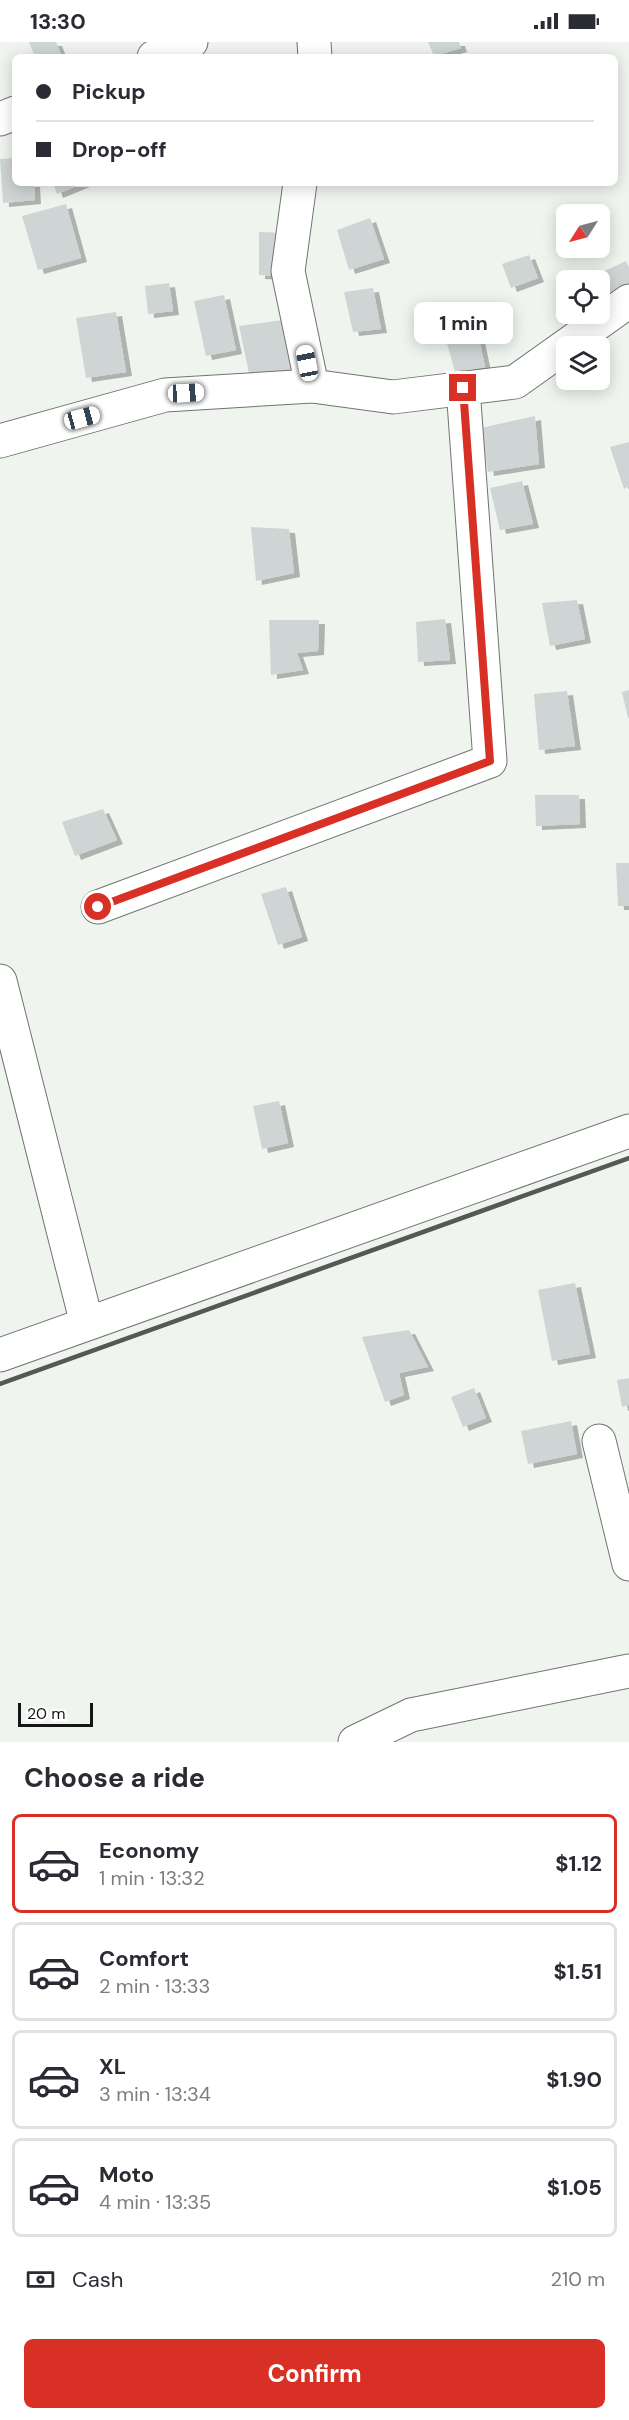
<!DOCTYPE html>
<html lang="en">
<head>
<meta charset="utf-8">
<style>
  body { margin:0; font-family:"DM Sans",sans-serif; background:#f7f7f7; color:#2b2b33; height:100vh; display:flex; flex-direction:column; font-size:22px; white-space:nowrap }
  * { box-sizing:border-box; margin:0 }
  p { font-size:20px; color:#7c7c81 }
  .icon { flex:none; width:33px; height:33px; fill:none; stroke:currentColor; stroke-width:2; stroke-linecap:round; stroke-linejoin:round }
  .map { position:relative; height:1700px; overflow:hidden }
  .sheet { display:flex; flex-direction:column; background:#fff; flex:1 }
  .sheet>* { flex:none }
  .hud { position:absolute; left:12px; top:12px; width:606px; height:132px; border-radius:9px; box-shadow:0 3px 15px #0003; display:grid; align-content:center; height:132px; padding:0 24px; background:#fff }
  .needle { width:39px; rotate:234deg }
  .controls { position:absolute; left:556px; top:162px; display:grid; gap:12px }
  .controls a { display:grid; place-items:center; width:54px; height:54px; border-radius:9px; background:#fff; box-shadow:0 3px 15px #0003; font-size:30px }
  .scale { position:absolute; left:18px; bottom:15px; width:75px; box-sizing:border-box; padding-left:6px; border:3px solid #151716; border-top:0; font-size:16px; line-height:21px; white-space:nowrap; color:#151716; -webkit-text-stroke:4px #fff; paint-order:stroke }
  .end { position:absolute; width:27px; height:27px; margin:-14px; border:8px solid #d93025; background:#fff; box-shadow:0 0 0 3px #fff }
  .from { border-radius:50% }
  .bubble { position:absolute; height:42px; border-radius:9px; background:#fff; box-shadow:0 3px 15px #0003; font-size:20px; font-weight:700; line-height:42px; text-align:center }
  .car { position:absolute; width:18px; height:36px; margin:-18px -9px; border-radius:8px; box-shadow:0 0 4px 2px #0007; background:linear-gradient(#fff 24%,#345 0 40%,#fff 0 76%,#345 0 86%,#fff 0) }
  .hud b { display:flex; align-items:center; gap:21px; height:57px; font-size:22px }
  .hud b+b { border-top:2px solid #e1e1e2 }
  .hud i { width:15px; height:15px; background:#2b2b33 }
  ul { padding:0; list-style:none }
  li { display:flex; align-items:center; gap:18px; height:99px; margin:0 12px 9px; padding:0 12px; border:3px solid #e1e1e2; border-radius:9px }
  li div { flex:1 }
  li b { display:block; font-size:22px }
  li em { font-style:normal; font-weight:700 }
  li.current { border-color:#d93025 }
  li>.icon { width:54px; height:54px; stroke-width:1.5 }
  h2 { padding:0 24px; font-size:27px; line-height:72px }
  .pay { display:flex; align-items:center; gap:15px; height:66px; padding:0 24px; font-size:22px }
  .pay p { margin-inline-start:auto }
  .button { display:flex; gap:12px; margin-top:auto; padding:12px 24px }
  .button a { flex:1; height:69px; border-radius:9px; background:#d93025; color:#fff; font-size:24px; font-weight:700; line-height:69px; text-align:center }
  .status { display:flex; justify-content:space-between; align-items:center; height:42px; padding:0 30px; background:#fff; direction:ltr }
  .status svg { height:16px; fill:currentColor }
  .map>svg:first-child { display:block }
  .building { fill:#cfd5d4; filter:url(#shadow) }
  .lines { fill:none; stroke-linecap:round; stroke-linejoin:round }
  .minor-casing { stroke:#707470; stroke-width:35 }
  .minor { stroke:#fff; stroke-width:33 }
  .rail { stroke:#555855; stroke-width:4.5 }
  .route { stroke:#d93025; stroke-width:8 }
</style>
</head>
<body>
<div class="status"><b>13:30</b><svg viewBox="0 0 49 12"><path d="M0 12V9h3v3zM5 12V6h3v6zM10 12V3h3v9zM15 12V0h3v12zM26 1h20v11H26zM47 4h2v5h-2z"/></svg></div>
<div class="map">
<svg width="629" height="1700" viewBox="0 0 629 1700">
  <defs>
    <filter id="shadow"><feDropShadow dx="6" dy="4" stdDeviation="0" flood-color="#0004"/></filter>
  </defs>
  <rect width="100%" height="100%" fill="#eff4ef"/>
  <path class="building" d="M 29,0 L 56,0 L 62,15 L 35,15 Z
    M 428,0 L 459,0 L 461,6 L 434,14 Z
    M 15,116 L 15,141 L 34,141 L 35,158 L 3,161 L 0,117 Z
    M 53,141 L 84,141 L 57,152 Z
    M 66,162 L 81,216 L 38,228 L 22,174 Z
    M 370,176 L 384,217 L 349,228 L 337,188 Z
    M 259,190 L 286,191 L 281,234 L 259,233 Z
    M 529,213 L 538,236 L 511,246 L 502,222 Z
    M 626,219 L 629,226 L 629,247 L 605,258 L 600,247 L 600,238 L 596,238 L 594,234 Z
    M 169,241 L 173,269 L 148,272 L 145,244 Z
    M 373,246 L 381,287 L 353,290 L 344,250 Z
    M 224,253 L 236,308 L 206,314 L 194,259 Z
    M 473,268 L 485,325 L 455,330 L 439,273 Z
    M 116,270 L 126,330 L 86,336 L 76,276 Z
    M 290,277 L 298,330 L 250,336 L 239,284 Z
    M 535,374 L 539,422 L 488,430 L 481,386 Z
    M 629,400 L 629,444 L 624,447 L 610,405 Z
    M 522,439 L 533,482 L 500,488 L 490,446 Z
    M 251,485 L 289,487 L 294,531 L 256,539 Z
    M 577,558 L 585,597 L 550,604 L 542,561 Z
    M 445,577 L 450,618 L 418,620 L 416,580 Z
    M 269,578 L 319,578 L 318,609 L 297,611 L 303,628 L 271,633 Z
    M 629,648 L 629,676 L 628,676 L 622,650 Z
    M 567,649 L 575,704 L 539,708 L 534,652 Z
    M 535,753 L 579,753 L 580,782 L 536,784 Z
    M 103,767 L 117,798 L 75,814 L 62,780 Z
    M 616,821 L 629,821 L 629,864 L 618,864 Z
    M 286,845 L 302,895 L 278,903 L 261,852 Z
    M 279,1059 L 288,1101 L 262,1107 L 253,1064 Z
    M 575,1241 L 590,1312 L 552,1319 L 538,1248 Z
    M 409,1288 L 428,1325 L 399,1331 L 404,1353 L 385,1360 L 362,1295 Z
    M 629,1336 L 629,1363 L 622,1365 L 617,1338 Z
    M 474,1346 L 486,1376 L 463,1385 L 451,1355 Z
    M 571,1379 L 577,1412 L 528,1422 L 521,1389 Z"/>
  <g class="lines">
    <g class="minor-casing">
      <path id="minor" d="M 314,0 L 315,15
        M 154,15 L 191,0
        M 0,77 L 15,71
        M 300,141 L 288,229 L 312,344
        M 0,399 L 165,353 L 312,344 L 393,355 L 515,340 L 629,259
        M 98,865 L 490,719 L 463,346
        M 0,939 L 87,1282
        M 0,1313 L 629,1089
        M 599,1399 L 629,1522
        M 355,1700 L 411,1673 L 629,1629"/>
    </g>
    <use href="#minor" class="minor"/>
    <path class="rail" d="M 0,1342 L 629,1116"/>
  </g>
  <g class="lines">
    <path class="route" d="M 98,865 L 490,719 L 463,346"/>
  </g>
</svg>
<div class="controls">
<a><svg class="needle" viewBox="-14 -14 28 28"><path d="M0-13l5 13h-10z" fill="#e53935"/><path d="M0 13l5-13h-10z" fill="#7c7c81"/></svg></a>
<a><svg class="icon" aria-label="locate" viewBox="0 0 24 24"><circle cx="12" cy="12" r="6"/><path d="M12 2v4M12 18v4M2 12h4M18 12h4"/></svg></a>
<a><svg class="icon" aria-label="layers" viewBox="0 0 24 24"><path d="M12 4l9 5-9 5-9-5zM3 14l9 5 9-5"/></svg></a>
</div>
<div class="scale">20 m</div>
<i class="end from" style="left:98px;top:865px"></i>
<i class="end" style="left:463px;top:346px"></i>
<div class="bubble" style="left:414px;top:260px;width:99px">1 min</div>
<i class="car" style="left:307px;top:321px;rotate:349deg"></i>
<i class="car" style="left:186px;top:351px;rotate:87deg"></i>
<i class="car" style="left:82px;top:376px;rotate:75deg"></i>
<div class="hud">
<b><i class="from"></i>Pickup</b>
<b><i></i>Drop-off</b>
</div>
</div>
<section class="sheet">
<h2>Choose a ride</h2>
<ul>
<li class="current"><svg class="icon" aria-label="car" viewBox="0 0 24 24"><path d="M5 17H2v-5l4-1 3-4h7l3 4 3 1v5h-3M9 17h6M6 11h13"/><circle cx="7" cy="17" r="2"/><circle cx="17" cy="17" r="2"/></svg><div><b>Economy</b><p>1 min · 13:32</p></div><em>$1.12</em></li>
<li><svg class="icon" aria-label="car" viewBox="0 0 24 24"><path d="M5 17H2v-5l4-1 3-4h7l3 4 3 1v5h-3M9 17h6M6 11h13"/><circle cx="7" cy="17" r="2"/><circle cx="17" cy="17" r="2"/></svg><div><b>Comfort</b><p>2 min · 13:33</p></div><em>$1.51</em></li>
<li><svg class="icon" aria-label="car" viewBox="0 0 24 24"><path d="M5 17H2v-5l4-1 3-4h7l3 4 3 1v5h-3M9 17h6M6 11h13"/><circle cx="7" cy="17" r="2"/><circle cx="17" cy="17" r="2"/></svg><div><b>XL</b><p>3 min · 13:34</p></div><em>$1.90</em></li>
<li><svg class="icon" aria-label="car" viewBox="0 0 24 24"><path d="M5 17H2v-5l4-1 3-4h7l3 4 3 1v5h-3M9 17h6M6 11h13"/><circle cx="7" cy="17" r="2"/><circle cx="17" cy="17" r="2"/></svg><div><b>Moto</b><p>4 min · 13:35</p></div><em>$1.05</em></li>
</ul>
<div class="pay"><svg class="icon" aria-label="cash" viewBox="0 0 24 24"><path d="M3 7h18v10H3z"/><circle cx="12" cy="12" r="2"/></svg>Cash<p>210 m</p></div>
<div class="button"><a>Confirm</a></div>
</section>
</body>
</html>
